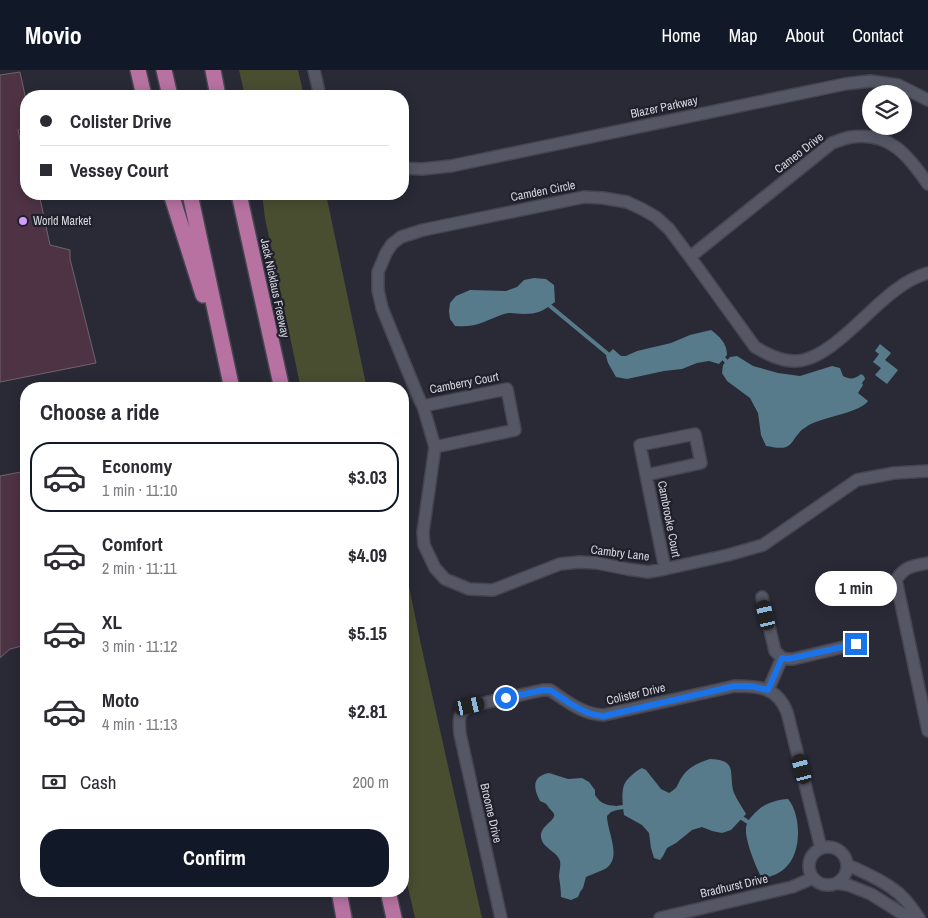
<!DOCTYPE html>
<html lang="en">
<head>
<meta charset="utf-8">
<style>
  body { margin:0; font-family:"Archivo Narrow",sans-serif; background:#f7f7f7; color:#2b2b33; height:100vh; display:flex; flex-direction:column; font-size:19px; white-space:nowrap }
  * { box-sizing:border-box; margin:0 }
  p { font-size:16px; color:#7c7c81 }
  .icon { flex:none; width:28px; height:28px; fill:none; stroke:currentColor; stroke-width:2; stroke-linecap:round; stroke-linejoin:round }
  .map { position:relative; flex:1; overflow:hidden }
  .panel { position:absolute; left:20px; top:312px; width:389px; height:515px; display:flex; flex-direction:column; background:#fff; border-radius:20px; box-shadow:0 2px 12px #0003 }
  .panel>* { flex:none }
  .hud { position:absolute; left:20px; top:20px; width:389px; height:110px; border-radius:20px; box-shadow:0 2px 12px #0003; display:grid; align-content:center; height:110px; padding:0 20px; background:#fff }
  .fabs { position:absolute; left:862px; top:15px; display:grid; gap:10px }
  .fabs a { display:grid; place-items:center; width:50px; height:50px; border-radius:50%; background:#fff; box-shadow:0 2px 12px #0003; font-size:25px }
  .end { position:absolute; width:22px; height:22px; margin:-11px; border:6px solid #1a73e8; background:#fff; box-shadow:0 0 0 2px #fff }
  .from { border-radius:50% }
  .bubble { position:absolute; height:35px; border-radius:18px; background:#fff; box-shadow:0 2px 12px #0003; font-size:16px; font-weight:700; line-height:35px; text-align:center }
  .car { position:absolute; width:15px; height:30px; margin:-15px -8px; border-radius:6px; box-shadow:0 0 4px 1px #0007; background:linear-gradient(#222 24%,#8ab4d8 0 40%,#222 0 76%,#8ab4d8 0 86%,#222 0) }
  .hud b { display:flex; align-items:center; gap:18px; height:48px; font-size:19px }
  .hud b+b { border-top:1px solid #e1e1e2 }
  .hud i { width:12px; height:12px; background:#2b2b33 }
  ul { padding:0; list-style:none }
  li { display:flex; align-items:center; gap:15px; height:70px; margin:0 10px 8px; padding:0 10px; border:2px solid transparent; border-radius:20px }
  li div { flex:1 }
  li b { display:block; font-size:19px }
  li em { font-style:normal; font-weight:700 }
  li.active { border-color:#111827 }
  li>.icon { width:45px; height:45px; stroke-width:1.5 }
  h2 { padding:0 20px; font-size:22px; line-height:60px }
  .pay { display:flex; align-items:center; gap:12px; height:55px; padding:0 20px; font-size:19px }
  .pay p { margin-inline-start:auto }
  .button { display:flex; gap:10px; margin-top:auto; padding:10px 20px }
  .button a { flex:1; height:58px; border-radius:20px; background:#111827; color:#fff; font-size:20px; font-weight:700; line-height:58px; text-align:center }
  header { display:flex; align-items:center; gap:30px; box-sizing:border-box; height:70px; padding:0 25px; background:#111827; color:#fff }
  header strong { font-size:24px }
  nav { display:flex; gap:28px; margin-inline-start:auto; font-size:18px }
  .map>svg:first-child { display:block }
  .green { fill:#494e31 }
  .water { fill:#577b8b }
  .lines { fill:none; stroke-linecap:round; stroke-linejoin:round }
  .stream { stroke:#577b8b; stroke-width:4 }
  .building { fill:#4e3344; stroke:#72646c }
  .street-casing { stroke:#444550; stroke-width:14 }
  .highway-casing { stroke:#444550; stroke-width:18 }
  .street { stroke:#565765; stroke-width:11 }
  .highway { stroke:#b772a2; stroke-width:15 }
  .route { stroke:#1a73e8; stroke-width:6 }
  .poi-dot { fill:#d19dfe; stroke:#20202c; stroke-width:2 }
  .labels { text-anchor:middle; stroke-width:4.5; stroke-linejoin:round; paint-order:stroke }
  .street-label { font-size:12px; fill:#d4d5dd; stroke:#20202c }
  .poi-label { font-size:12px; fill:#d4d5dd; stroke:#20202c; text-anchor:start }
</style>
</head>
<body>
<header>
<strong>Movio</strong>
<nav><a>Home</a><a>Map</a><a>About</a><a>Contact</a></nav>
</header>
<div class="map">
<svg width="928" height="848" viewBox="0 0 928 848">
  <rect width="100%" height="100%" fill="#292a36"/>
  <path class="green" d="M 239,0 L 298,0 L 304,26 L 245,26 Z
    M 262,124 L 326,124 L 367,319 L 301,319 L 265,148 Z
    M 403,487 L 421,575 L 482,848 L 415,848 L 402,791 Z"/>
  <path class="water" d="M 534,208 L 546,209 L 554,215 L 555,232 C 543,241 538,244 523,244 C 517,244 510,242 504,244 C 484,251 477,258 455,256 L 450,249 L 449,241 L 450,233 L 456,226 L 470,220 L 506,221 L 517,217 L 524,210 Z
    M 711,260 C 720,267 727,273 727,285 L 719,294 L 709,291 L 697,293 L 682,299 L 664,301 L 627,309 L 616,307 L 608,293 L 606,286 L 613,279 L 621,286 L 626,286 L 637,281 L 671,273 L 690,265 Z
    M 880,274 L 891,283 L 885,290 L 898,300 L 887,314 L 875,305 L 881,298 L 873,292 L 879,284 L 875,281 Z
    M 737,286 L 753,296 L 778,303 L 800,306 L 832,296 L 840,298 L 843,306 C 850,310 855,309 861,304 L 864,306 L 865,309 L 862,313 L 863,315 L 858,323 L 868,331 C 861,342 825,347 811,354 C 807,356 801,360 799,363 C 794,368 792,375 786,377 C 780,379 773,377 766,376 L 761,365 L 758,343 L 750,328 L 727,311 L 722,303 L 723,295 L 730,287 Z
    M 710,689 C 739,690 728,704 734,723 C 737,730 742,737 746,744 L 731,760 L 722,763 L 712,761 L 702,757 L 692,760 L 676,773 L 667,778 L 663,786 L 660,790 L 654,788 L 651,778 L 649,763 L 642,755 L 624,745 C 623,737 621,724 624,715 C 626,709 636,701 642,698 L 646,700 L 661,719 L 669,723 C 679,717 676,716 682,707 C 688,697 700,692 710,689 Z
    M 549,703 L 568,709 L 582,708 L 589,712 L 595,720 L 595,725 C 601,734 606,735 616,736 L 617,740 L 611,742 L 607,746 C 607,762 623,788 605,799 C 599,802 592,804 586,807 L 583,818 L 580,822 L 578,827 L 571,830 L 561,827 C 561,820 560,814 559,807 C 559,802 561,796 560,791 C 557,781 542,778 541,767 C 540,755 556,751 554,744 C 553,742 551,740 549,738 C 546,733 545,733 540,731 C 533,718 532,706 549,703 Z
    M 788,729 C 801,744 802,781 787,796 C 781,803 772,807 762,808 C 756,798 745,770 746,759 C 746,753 750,748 753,745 C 763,734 774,730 788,729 Z"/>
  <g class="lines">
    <path class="stream" d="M 550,236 L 608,284
      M 724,289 L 726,291
      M 617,738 L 623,737
      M 742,748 L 748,752"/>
  </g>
  <path class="building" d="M 20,2 L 26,30 L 26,58 L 18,60 L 26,98 L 26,124 L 32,124 L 32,126 L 39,124 L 50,175 L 70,180 L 70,189 L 96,293 L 0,312 L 0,5 Z
    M 26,401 L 26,575 L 10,579 L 0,588 L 0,406 Z"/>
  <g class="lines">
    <g class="street-casing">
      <path id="street" d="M 314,0 L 320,26
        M 402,98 L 422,99 L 451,96 L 845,14 L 870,11 L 898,15 L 928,30
        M 690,187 L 832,73 C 838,71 845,68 851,67 C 890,61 908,86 928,114
        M 928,203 C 918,206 906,212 897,219 C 869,238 829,291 795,291 C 780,291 767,284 755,277 L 690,187 L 669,159 L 656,147 L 642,139 L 627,132 L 603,128 L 584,127 L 423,160 L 401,167 L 392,174 L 386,183 L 378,202 L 378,220 L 382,238 L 420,331 L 423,336 L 435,377 L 423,462 L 424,475 L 435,498 L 445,509 L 469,519 L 493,520 L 560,494 L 579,492 L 597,493 L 627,499 L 648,502 L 665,499 L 728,485 L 763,475 L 857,410 L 894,403 L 928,401
        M 423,336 L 507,319 L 515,360 L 435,377
        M 695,364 L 701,393 L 646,405 L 640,375 Z
        M 646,405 L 665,499
        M 928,493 C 913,496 905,496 896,510 L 928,661
        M 762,527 L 775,581 L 782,588 L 788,589 L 793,589 L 856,574
        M 768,620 L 782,588
        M809 796a19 19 0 1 1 38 0a19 19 0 1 1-38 0Z
        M 848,795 C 863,802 880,809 893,819 C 904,826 911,837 919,848
        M 837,813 L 848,815 L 871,824 L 909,848
        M 501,848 L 460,664 C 459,650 457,643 470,636 L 543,620 L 550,620 C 567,631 583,645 604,645 L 735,616 C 759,616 777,617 787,642 L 821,778
        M 660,848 L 792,817 L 813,808"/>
    </g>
    <g class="highway-casing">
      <path id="highway" d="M 138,0 L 144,26
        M 164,0 L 170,26
        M 213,0 L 218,26
        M 171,124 L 203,225
        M 190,124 L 232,319
        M 239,124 L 282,319
        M 339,821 L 344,848
        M 388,821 L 394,848"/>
    </g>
    <use href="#street" class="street"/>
    <use href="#highway" class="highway"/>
  </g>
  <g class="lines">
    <path class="route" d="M 506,628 L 543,620 L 550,620 C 567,631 583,645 604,646 L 735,616 L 750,616 L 768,620 L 782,588 L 788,589 L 793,588 L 856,574"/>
  </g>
  <circle class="poi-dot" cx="23" cy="151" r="5"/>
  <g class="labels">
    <g class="street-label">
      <text transform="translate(664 37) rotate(-12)" y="4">Blazer Parkway</text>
      <text transform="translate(799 83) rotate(-38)" y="4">Cameo Drive</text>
      <text transform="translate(543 121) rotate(-11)" y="4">Camden Circle</text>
      <text transform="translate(275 218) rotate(78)" y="4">Jack Nicklaus Freeway</text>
      <text transform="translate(464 313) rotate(-11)" y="4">Camberry Court</text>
      <text transform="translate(669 449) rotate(79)" y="4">Cambrooke Court</text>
      <text transform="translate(620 483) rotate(7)" y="4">Cambry Lane</text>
      <text transform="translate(636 624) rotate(-13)" y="4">Colister Drive</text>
      <text transform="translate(491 743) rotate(77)" y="4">Broome Drive</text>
      <text transform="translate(734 816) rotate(-13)" y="4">Bradhurst Drive</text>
    </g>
    <g class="poi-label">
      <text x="33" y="155">World Market</text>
    </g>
  </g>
</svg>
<div class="fabs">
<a><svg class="icon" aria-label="layers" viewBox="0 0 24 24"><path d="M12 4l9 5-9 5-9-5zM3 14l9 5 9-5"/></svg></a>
</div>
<i class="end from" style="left:506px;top:628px"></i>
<i class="end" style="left:856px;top:574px"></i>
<div class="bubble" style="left:815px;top:501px;width:82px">1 min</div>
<i class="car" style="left:766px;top:545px;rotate:347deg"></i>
<i class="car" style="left:470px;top:636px;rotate:77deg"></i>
<i class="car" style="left:802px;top:699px;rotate:345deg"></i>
<div class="hud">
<b><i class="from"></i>Colister Drive</b>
<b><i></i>Vessey Court</b>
</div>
<section class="panel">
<h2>Choose a ride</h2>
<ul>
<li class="active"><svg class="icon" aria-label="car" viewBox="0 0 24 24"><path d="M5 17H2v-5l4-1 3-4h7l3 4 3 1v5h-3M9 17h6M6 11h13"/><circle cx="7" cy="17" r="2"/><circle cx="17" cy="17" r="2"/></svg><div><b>Economy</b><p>1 min · 11:10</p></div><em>$3.03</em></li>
<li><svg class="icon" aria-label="car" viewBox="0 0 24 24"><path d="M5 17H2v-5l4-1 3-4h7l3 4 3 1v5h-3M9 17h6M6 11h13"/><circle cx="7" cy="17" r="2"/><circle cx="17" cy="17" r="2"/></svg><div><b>Comfort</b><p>2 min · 11:11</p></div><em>$4.09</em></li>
<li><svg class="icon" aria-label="car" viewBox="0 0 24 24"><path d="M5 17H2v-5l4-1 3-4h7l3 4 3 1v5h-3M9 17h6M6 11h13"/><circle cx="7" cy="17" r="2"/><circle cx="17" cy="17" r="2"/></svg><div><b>XL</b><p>3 min · 11:12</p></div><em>$5.15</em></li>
<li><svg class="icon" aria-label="car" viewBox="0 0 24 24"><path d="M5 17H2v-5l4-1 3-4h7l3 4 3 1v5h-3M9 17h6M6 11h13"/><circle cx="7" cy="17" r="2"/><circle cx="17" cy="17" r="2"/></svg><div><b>Moto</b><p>4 min · 11:13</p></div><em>$2.81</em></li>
</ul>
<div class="pay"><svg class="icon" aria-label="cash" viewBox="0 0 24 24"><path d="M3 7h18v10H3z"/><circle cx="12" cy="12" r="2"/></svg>Cash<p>200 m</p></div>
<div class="button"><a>Confirm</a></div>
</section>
</div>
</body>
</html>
